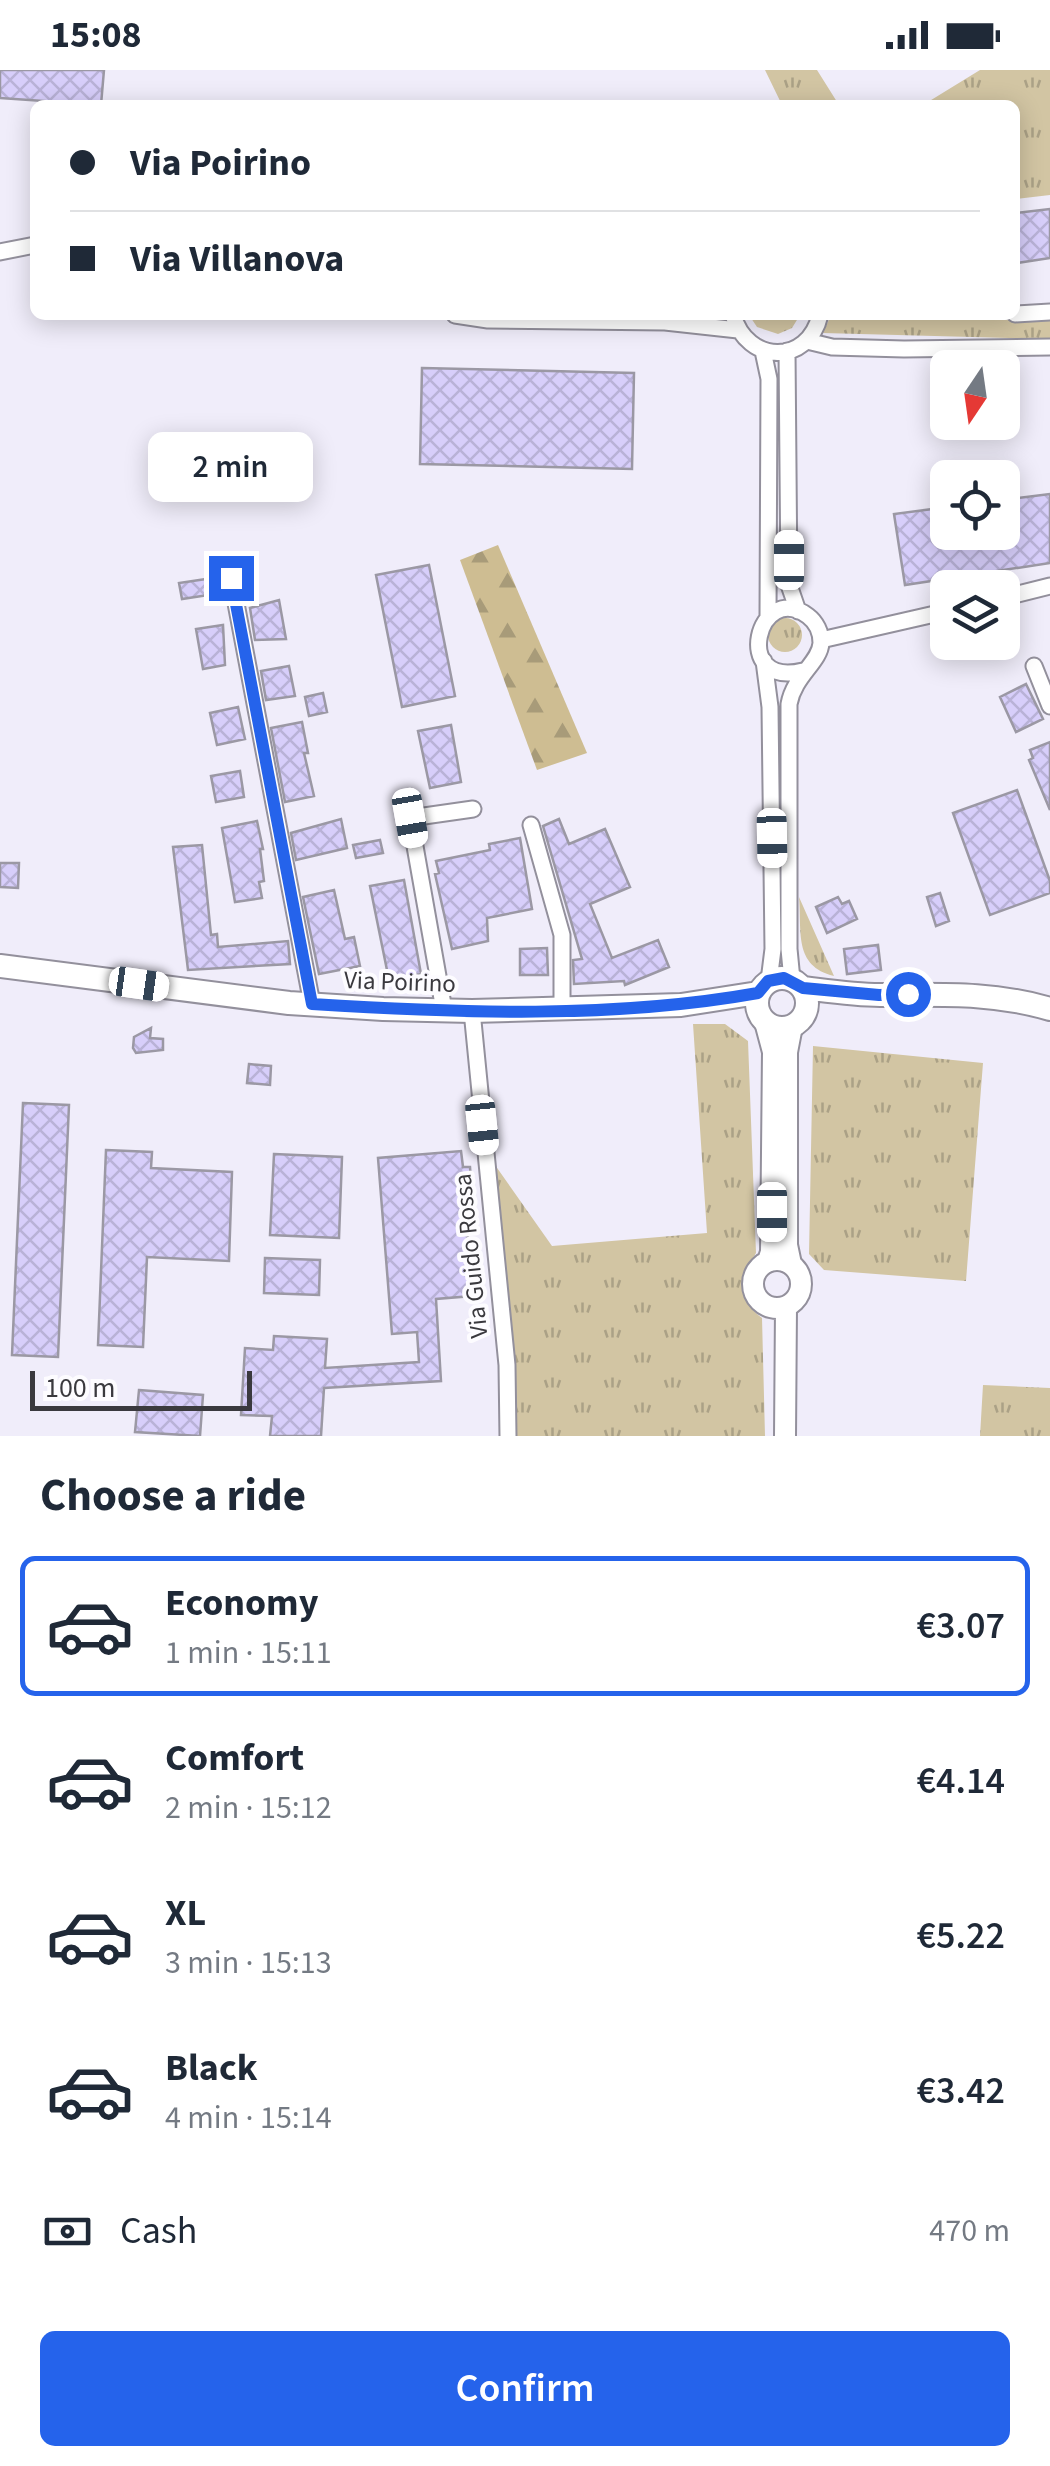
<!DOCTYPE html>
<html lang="en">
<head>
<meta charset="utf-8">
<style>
  body { margin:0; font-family:"Source Sans 3",sans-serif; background:#f2f2f3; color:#1f2937; height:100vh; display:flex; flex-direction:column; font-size:38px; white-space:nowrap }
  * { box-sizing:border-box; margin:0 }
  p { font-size:32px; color:#747a83 }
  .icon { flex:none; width:55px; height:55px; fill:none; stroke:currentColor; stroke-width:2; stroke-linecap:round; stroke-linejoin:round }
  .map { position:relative; height:1366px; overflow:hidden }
  .side { display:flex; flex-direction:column; background:#fff; flex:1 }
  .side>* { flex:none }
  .hud { position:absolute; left:30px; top:30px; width:990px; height:220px; border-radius:15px; box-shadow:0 5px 25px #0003; display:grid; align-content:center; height:220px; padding:0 40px; background:#fff }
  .needle { width:65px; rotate:193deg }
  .fabs { position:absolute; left:930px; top:280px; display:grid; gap:20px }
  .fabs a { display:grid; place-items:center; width:90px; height:90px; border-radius:15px; background:#fff; box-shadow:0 5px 25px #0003; font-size:50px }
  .scale { position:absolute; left:30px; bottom:25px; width:222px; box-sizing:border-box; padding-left:10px; border:5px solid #3a393e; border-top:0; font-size:28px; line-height:35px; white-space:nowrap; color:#3a393e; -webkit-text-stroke:8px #fdfcff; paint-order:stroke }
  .end { position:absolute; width:45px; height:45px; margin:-22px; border:12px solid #2563eb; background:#fff; box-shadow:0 0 0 5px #fff }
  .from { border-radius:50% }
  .bubble { position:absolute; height:70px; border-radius:15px; background:#fff; box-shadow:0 5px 25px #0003; font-size:32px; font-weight:600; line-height:70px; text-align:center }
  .car { position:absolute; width:30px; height:60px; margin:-30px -15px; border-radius:12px; box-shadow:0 0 8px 2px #0007; background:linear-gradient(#fff 24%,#345 0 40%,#fff 0 76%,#345 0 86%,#fff 0) }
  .hud b { display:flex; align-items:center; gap:35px; height:95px; font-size:38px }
  .hud b+b { border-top:2px solid #e0e1e3 }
  .hud i { width:25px; height:25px; background:#1f2937 }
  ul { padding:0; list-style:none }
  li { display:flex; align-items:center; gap:30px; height:140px; margin:0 20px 15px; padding:0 20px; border:5px solid transparent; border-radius:15px }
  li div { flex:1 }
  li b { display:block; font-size:38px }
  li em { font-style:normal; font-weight:600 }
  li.current { border-color:#2563eb }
  li>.icon { width:90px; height:90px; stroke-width:1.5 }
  h2 { padding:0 40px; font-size:45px; line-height:120px }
  .pay { display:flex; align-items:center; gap:25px; height:110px; padding:0 40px; font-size:38px }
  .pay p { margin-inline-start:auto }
  .primary-button { display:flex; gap:20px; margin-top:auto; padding:20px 40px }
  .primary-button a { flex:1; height:115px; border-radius:15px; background:#2563eb; color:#fff; font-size:40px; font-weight:600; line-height:115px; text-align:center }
  .status { display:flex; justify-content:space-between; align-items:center; height:70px; padding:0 50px; background:#fff; direction:ltr }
  .status svg { height:28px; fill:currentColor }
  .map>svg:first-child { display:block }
  .grass { fill:url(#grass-tufts) }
  .forest { fill:url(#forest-firs) }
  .building { fill:url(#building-cross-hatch); stroke:#9b98a4; stroke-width:2.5 }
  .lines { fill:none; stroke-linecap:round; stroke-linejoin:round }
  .minor-casing { stroke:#93909c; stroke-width:19 }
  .tertiary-casing { stroke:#93909c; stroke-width:24 }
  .secondary-casing { stroke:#93909c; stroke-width:26 }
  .minor { stroke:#fff; stroke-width:15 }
  .tertiary { stroke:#fff; stroke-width:20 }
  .secondary { stroke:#fff; stroke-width:22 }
  .route { stroke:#2563eb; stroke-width:12 }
  .labels { text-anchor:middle; stroke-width:8; stroke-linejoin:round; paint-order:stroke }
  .street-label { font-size:25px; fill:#3a393e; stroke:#fdfcff }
</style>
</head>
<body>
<div class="status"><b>15:08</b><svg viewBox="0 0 49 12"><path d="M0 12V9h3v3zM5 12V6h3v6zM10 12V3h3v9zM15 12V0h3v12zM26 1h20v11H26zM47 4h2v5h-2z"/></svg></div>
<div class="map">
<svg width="1050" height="1366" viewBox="0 0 1050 1366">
  <defs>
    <pattern id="grass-tufts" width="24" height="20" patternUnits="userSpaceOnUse" patternTransform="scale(2.5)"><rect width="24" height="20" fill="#d2c5a3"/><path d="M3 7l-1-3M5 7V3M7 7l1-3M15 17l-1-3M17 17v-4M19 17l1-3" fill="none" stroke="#aba186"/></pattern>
    <pattern id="forest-firs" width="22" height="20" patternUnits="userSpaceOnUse" patternTransform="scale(2.5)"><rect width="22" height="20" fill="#cebd92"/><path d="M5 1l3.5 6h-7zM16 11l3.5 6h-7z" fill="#a89b79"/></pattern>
    <pattern id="building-cross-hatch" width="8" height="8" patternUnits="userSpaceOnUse" patternTransform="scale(2.5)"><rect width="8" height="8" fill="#d7cefa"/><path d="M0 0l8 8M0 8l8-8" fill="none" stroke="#b9b2d7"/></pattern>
  </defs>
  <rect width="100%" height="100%" fill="#f0edfa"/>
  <path class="grass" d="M 765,0 L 817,0 L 839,35 L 782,35 Z
    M 980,0 L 1050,0 L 1050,125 L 1015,129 L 1015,35 L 923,35 Z
    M 749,245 L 800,245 L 792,258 L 778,264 L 757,257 Z
    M 831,245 L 1050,251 L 1050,269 L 823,263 Z
    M768 565a17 17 0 1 1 34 0a17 17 0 1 1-34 0Z
    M 799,827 L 834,906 C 793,896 802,861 799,827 Z
    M 693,954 L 725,954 L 748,971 L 756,1183 C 742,1206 737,1231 762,1248 L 765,1366 L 515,1366 L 495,1095 L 552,1176 L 707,1163 Z
    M 813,976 L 983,993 L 966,1211 L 824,1200 L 809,1184 Z
    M 983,1315 L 1050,1318 L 1050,1366 L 980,1366 Z"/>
  <path class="forest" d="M 498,475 L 587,683 L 537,700 L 460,490 Z"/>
  <path class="building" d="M 0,0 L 104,0 L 101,35 L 0,28 Z
    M 1050,139 L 1050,188 L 1017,193 L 1015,143 Z
    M 422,298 L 634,303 L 632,399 L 420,394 Z
    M 1050,424 L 1050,493 L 905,515 L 894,444 L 948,437 L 948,462 L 1002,462 L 1002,430 Z
    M 429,495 L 455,626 L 402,637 L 376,505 Z
    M 213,508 L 215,524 L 182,529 L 179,513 Z
    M 279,530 L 286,569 L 255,570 L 250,538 Z
    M 223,555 L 225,595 L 203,599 L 196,559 Z
    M 289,596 L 295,626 L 266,630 L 261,601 Z
    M 1026,614 L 1043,649 L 1016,662 L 1000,627 Z
    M 323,623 L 327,642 L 309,646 L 305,627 Z
    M 238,637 L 245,669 L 217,675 L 210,643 Z
    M 302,652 L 308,683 L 304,683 L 314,726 L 285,732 L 271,658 Z
    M 451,655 L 461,712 L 430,718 L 418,661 Z
    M 1050,672 L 1050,740 L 1029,690 L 1033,688 L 1030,680 Z
    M 240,701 L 244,727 L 216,732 L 211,706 Z
    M 1017,720 L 1050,811 L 1050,823 L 990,845 L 953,743 Z
    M 341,749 L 347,778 L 296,790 L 291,763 Z
    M 559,749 L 569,774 L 605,759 L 630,817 L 590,834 L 612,888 L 658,870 L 669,897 L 625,915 L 624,911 L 574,914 L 573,890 L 582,889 L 543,756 Z
    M 257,751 L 263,779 L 260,779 L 264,811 L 259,812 L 262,828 L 235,832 L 222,758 Z
    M 520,768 L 532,839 L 487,848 L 488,871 L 452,879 L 435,804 L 439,803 L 436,791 L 490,780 L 489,774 Z
    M 380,770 L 383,783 L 356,788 L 353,775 Z
    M 202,775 L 211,865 L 217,864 L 218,877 L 288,871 L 290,894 L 188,900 L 173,777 Z
    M 0,793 L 19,793 L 18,818 L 0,817 Z
    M 404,810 L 421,904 L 389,910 L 370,816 Z
    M 334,820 L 345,869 L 354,867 L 360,896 L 319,904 L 303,827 Z
    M 940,823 L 949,851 L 936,856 L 927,827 Z
    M 838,827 L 842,834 L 849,831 L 857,849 L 827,863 L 816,837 Z
    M 878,875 L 881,900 L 847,904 L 844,879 Z
    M 547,878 L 548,905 L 520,905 L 520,879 Z
    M 151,958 L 150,968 L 163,969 L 163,980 L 136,983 L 133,978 L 134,967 Z
    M 249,994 L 271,996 L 270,1015 L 247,1013 Z
    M 23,1033 L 69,1035 L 58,1287 L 12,1285 Z
    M 106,1080 L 152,1082 L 151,1098 L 232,1102 L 229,1191 L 147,1187 L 143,1277 L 98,1275 Z
    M 461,1081 L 463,1097 L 470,1097 L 474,1154 L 467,1155 L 472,1226 L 436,1229 L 441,1311 L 324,1318 L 321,1366 L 270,1366 L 272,1346 L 241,1345 L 245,1278 L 273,1280 L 274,1266 L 327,1269 L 325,1298 L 419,1292 L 417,1262 L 392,1264 L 378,1088 Z
    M 274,1084 L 342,1087 L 339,1168 L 270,1165 Z
    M 265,1188 L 320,1190 L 319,1225 L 264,1223 Z
    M 139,1320 L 203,1325 L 200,1366 L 135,1362 Z"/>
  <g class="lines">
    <g class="minor-casing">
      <path id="minor" d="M 0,182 L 35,175
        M 1015,244 L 1050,242
        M 455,245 L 488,250 L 665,252 L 738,260
        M 733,245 C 747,294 808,296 820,245
        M 807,271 L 832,277 L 904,279 L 1050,277
        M 763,281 L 769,309 L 768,548
        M 787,281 L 789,515 L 798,541
        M 231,507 L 312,934
        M 1002,528 L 1050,516
        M 821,570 L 948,541
        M 764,591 L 770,637 L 773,879 L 769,911
        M 1034,596 L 1050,636
        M 531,755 L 562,865 L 562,939
        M 792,910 L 789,879 L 789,634 C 794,606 820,592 821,573 C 821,562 816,552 808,546 C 758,509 730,619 803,601
        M 444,940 L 410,748 L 473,739
        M 472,941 L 507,1295 L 508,1366"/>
    </g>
    <g class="tertiary-casing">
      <path id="tertiary" d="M 765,952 L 773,982 L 771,1182 L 768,1191
        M753 1214a24 24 0 1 1 48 0a24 24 0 1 1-48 0Z
        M 791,1194 L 787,1175 L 787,982 L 792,956
        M 785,1366 L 786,1237"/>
    </g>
    <g class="secondary-casing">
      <path id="secondary" d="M 0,896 L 289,933 L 383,939 L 472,941 L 681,935 L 758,923
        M757 933a25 25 0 1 1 50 0a25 25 0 1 1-50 0Z
        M 803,918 C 828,921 854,925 880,925 C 939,925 993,922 1050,939"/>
    </g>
    <use href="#minor" class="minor"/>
    <use href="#tertiary" class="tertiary"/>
    <use href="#secondary" class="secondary"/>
  </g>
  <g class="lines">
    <path class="route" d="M 231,508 L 312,934 C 459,943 613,949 758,923 L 768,911 L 784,908 L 803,918 L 879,925 L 908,924"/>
  </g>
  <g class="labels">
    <g class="street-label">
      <text transform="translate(400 911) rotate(2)" y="9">Via Poirino</text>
      <text transform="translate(470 1186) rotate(-96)" y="9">Via Guido Rossa</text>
    </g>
  </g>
</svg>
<div class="fabs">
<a><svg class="needle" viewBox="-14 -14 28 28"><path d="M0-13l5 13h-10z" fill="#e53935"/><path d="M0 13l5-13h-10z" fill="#747a83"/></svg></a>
<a><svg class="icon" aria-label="locate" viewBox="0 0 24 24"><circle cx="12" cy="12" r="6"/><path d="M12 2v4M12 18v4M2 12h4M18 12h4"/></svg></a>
<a><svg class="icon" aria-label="layers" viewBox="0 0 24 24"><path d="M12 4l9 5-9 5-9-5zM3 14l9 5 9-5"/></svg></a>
</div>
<div class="scale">100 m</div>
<i class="end from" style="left:908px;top:924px"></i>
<i class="end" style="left:231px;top:508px"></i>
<div class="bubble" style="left:148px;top:362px;width:165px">2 min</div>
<i class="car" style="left:789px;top:490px;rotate:0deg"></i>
<i class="car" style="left:410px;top:748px;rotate:170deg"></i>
<i class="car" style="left:772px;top:768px;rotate:179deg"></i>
<i class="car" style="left:139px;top:914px;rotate:98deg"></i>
<i class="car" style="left:482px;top:1055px;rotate:174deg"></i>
<i class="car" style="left:772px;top:1142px;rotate:180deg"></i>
<div class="hud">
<b><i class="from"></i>Via Poirino</b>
<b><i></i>Via Villanova</b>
</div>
</div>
<section class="side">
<h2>Choose a ride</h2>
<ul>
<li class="current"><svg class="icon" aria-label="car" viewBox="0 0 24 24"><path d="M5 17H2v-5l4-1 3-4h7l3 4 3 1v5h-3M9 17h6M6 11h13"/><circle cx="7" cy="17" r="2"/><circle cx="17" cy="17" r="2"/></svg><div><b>Economy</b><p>1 min · 15:11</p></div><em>€3.07</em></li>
<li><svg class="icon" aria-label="car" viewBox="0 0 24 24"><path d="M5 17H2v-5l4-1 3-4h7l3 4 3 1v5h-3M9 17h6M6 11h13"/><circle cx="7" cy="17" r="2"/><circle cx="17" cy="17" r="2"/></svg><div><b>Comfort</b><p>2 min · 15:12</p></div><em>€4.14</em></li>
<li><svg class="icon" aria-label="car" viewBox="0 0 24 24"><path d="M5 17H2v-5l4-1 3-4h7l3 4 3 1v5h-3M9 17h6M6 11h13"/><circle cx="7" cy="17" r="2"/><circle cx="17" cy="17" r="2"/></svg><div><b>XL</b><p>3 min · 15:13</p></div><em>€5.22</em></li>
<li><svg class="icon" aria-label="car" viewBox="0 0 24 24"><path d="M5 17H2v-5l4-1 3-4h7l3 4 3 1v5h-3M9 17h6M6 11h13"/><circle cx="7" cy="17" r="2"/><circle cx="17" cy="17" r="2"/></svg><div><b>Black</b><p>4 min · 15:14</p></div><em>€3.42</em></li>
</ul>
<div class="pay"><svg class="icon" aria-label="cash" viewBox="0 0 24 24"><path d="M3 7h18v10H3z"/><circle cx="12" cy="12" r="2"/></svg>Cash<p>470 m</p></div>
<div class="primary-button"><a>Confirm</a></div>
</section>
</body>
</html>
